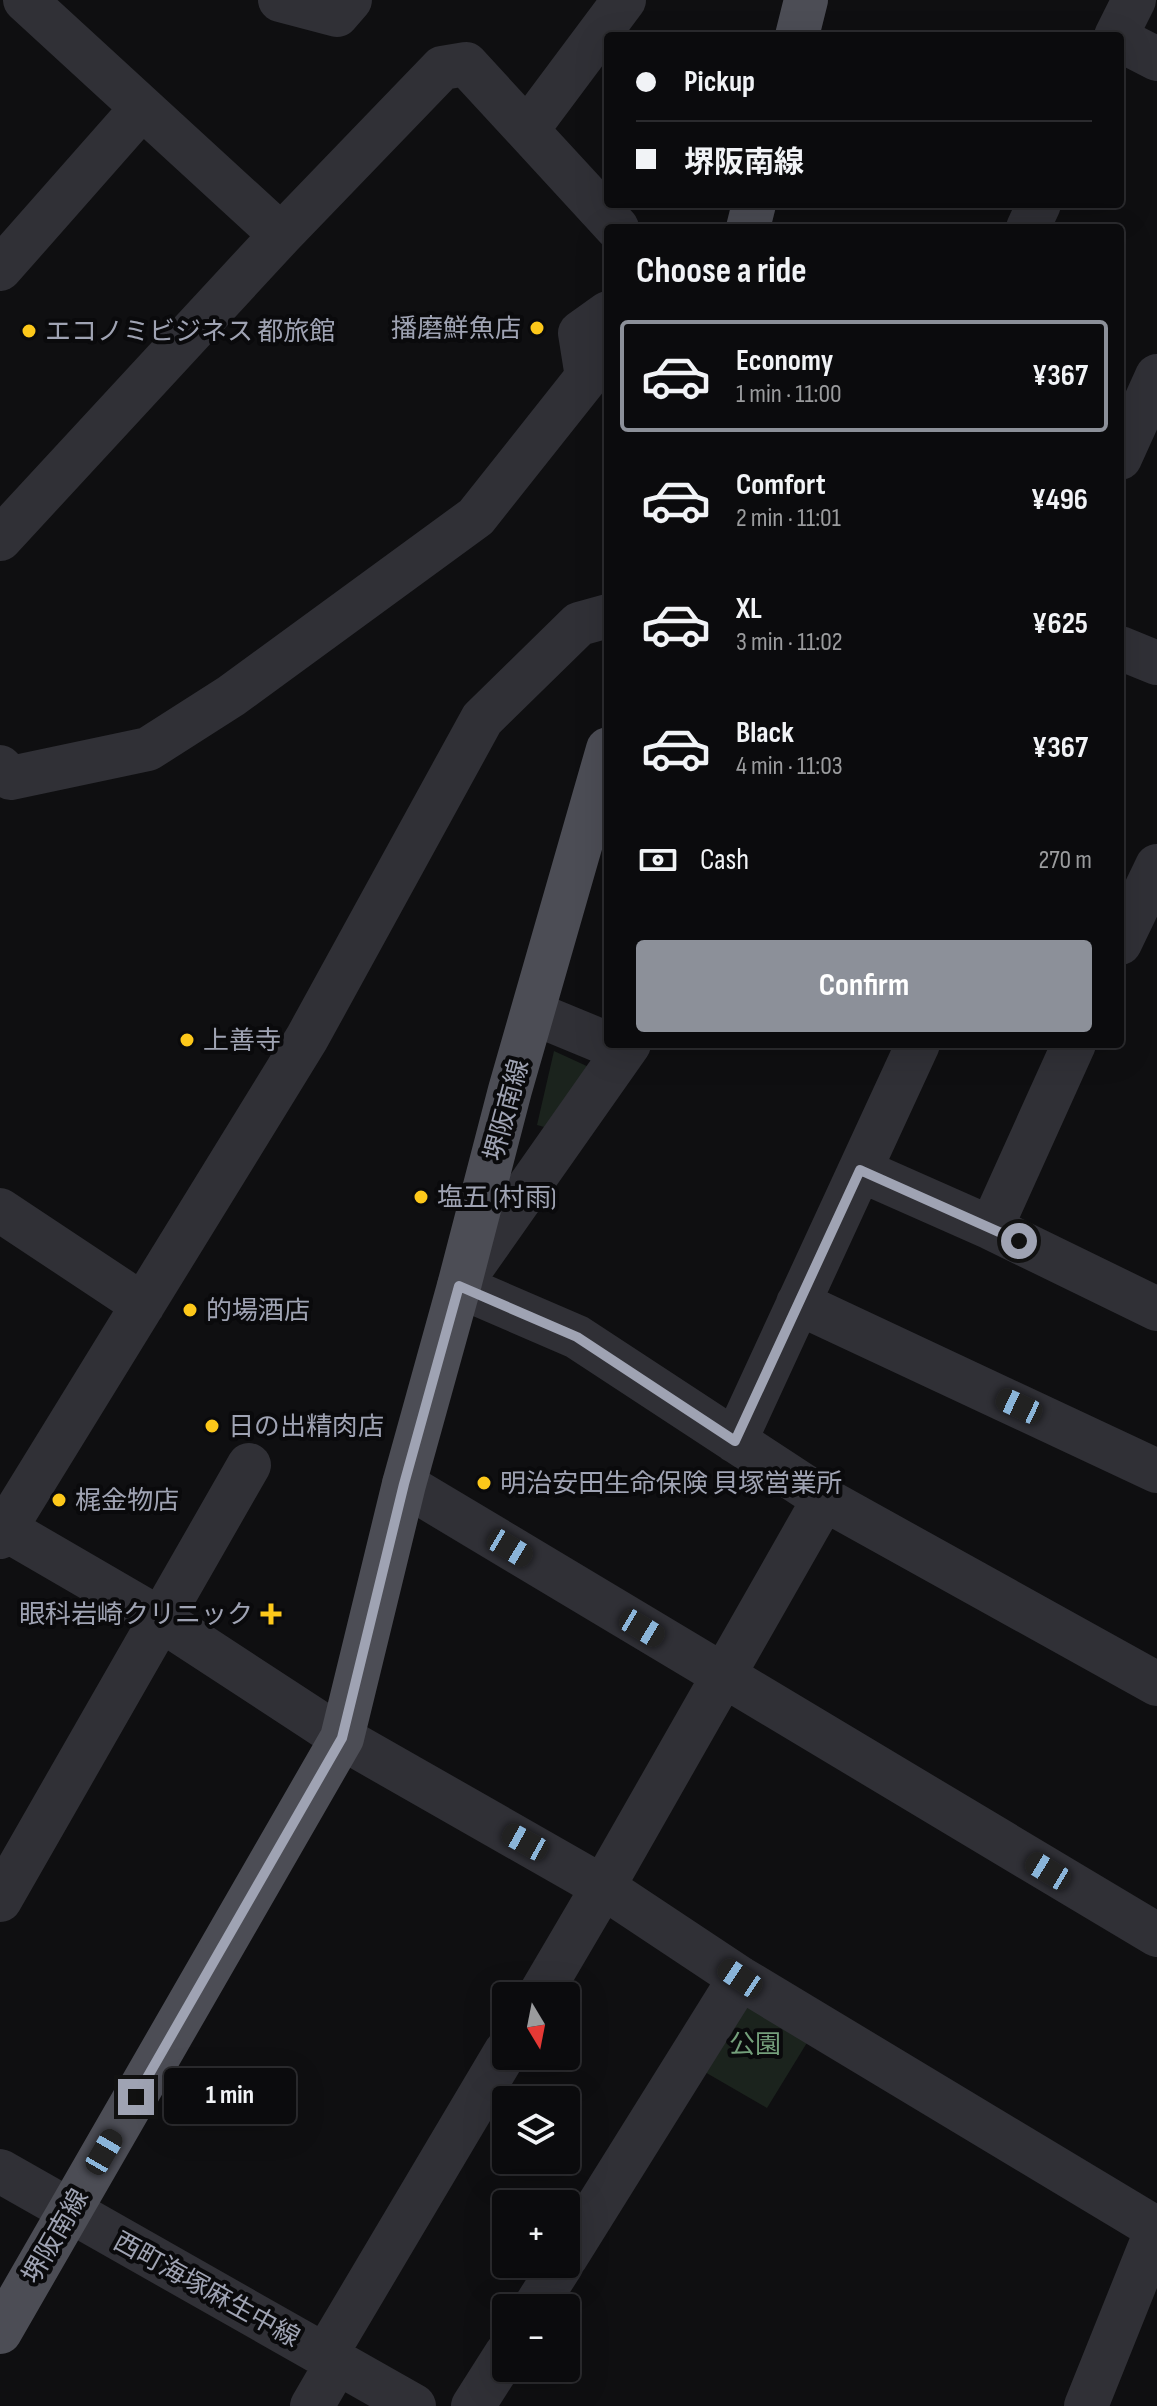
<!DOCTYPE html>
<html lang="en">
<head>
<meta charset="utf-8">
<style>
  body { margin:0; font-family:"Sofia Sans Condensed","Noto Sans JP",sans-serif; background:#141416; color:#f1f3f6; height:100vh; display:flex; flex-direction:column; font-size:30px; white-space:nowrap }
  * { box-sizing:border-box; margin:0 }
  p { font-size:26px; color:#9a9b9d }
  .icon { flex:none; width:44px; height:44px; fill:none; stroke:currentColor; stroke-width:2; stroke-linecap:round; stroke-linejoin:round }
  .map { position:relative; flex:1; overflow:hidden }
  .side { position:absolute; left:604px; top:224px; width:520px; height:824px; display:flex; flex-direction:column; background:#0b0b0d; border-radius:8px; box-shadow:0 8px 32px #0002,0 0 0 2px #2b2b2e }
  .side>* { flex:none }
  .hud { position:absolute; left:604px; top:32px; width:520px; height:176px; border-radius:8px; box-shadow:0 8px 32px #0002,0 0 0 2px #2b2b2e; display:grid; align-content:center; height:176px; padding:0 32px; background:#0b0b0d }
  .needle { width:52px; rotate:170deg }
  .controls { position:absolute; left:492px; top:1982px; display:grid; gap:16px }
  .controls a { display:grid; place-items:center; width:88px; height:88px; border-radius:8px; background:#0b0b0d; box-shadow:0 8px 32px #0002,0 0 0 2px #2b2b2e; font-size:40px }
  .end { position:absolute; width:36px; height:36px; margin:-18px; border:10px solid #9fa3b3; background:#111; box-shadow:0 0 0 4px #111 }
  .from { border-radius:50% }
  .bubble { position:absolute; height:56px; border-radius:8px; background:#0b0b0d; box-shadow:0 8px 32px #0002,0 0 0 2px #2b2b2e; font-size:26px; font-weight:700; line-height:56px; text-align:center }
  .car { position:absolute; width:24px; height:48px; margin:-24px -12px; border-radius:10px; box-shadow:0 0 6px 2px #0007; background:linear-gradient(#222 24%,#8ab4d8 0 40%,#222 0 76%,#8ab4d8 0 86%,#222 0) }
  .hud b { display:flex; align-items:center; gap:28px; height:76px; font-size:30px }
  .hud b+b { border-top:2px solid #2b2b2e }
  .hud i { width:20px; height:20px; background:#f1f3f6 }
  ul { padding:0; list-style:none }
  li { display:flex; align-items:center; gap:24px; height:112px; margin:0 16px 12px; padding:0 16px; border:4px solid transparent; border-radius:8px }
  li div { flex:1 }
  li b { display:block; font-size:30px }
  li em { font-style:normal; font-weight:700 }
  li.on { border-color:#8c9099 }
  li>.icon { width:72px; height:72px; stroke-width:1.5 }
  h2 { padding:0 32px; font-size:36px; line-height:96px }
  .pay { display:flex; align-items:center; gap:20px; height:88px; padding:0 32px; font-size:30px }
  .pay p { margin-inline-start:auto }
  .primary-button { display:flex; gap:16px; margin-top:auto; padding:16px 32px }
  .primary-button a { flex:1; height:92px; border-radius:8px; background:#8c9099; color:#fff; font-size:32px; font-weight:700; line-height:92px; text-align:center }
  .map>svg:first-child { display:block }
  .green { fill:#1b231d }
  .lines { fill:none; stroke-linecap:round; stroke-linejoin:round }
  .minor { stroke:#303036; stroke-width:44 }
  .major { stroke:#4c4d55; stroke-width:44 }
  .route { stroke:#9fa3b3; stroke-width:10 }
  .poi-dot { fill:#fdc81a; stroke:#0a0a0c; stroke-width:3 }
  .labels { text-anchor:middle; stroke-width:8; stroke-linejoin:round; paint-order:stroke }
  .poi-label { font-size:26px; fill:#9fa3b3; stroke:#0a0a0c; text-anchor:start }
  .street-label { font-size:26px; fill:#9fa3b3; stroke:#0a0a0c }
  .park-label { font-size:26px; fill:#749f7b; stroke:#0a0a0c }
</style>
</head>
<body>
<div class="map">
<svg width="1157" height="2406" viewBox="0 0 1157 2406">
  <rect width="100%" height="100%" fill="#0f0f11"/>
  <path class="green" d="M 554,1051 L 591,1068 L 555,1130 L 537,1125 Z
    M 740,1982 L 816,2028 L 767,2108 L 691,2064 Z"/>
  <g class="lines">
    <path class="minor" d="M 280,0 L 337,15 L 350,0
      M 1116,36 L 1134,0
      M 1120,40 L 1157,59
      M 527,130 L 624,0
      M 1028,228 L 1039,204
      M 281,235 L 442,68 L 466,64 L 617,228
      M 0,269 L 142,108
      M 1120,458 L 1157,376
      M 0,539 L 281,235 L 25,0
      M 1120,648 L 1157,663
      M 0,767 L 11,778 L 148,749 L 231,696 L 476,517 L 587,377 L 580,333 L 608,313
      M 1120,943 L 1157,866
      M 533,1013 L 608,1044
      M 1074,1044 L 991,1228 L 1157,1309
      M 860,1170 L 991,1228
      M 0,1210 L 143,1305
      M 798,1303 L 1157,1471
      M 735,1441 L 918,1044
      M 404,1484 L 1157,1935
      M 824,1499 L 1157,1684
      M 0,1526 L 160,1619 L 342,1738 L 603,1887 L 740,1978 L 1157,2229
      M 0,1537 L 307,1038 L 482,719 L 579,624 L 608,616
      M 0,1900 L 249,1465
      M 539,1996 L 603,1887 L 824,1499 L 577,1337 L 459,1286 L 629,1044
      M 0,2171 L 414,2406
      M 566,2257 L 740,1978
      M 534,2308 L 562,2264
      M 325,2356 L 506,2051
      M 312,2406 L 337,2363
      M 473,2406 L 506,2354
      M 1086,2406 L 1157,2229"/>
    <path class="major" d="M 797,36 L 806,0
      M 748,228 L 754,204
      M 0,2332 L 342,1738 L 404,1484 L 459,1286 L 510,1090 L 608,749"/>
  </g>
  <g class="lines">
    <path class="route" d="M 136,2097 L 342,1738 L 404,1484 L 459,1286 L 577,1337 L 735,1441 L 860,1170 L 1019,1241"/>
  </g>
  <g class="poi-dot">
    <circle cx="537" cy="328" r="8"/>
    <circle cx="29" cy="331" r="8"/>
    <circle cx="187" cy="1040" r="8"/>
    <circle cx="421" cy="1197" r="8"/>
    <circle cx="190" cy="1310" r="8"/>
    <circle cx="212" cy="1426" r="8"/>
    <circle cx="484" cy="1483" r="8"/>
    <circle cx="59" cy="1500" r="8"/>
    <path d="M267 1602h8v8h8v8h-8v8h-8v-8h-8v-8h8z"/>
  </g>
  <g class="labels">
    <g class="poi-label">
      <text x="521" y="337" text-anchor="end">播磨鮮魚店</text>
      <text x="45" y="340">エコノミビジネス 都旅館</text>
      <text x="203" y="1049">上善寺</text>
      <text x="437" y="1206">塩五 (村雨)</text>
      <text x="206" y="1319">的場酒店</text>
      <text x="228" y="1435">日の出精肉店</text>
      <text x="500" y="1492">明治安田生命保険 貝塚営業所</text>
      <text x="75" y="1509">梶金物店</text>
      <text x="253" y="1623" text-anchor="end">眼科岩崎クリニック</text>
    </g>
    <g class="street-label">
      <text transform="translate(506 1110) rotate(-75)" y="9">堺阪南線</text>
      <text transform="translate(55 2236) rotate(-60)" y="9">堺阪南線</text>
      <text transform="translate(207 2289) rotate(29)" y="9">西町海塚麻生中線</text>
    </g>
    <g class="park-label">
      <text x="755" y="2053">公園</text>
    </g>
  </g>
</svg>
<div class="controls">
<a><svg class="needle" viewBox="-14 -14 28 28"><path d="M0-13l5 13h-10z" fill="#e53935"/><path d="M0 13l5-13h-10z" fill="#9a9b9d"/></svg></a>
<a><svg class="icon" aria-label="layers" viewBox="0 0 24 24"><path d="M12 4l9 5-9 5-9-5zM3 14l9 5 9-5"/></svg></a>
<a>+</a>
<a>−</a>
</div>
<i class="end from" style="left:1019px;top:1241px"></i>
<i class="end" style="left:136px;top:2097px"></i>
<div class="bubble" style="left:164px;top:2068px;width:132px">1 min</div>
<i class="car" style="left:1019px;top:1406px;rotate:295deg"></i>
<i class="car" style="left:510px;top:1548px;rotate:121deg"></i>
<i class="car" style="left:642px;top:1628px;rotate:121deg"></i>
<i class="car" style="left:525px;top:1842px;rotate:299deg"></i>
<i class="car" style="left:1048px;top:1871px;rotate:301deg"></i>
<i class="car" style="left:740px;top:1978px;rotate:304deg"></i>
<i class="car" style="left:104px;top:2152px;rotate:30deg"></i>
<div class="hud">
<b><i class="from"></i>Pickup</b>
<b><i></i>堺阪南線</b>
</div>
<section class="side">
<h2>Choose a ride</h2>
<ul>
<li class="on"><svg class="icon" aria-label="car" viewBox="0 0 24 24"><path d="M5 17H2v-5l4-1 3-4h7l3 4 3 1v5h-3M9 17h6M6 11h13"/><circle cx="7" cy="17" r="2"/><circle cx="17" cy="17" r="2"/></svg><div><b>Economy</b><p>1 min · 11:00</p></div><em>¥367</em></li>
<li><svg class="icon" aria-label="car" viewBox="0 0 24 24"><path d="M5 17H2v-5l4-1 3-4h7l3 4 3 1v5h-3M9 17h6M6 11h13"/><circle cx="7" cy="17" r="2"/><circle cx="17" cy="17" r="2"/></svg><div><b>Comfort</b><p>2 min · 11:01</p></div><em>¥496</em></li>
<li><svg class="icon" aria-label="car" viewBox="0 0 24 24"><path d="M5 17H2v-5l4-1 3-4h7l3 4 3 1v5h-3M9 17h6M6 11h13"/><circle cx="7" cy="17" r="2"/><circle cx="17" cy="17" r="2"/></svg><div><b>XL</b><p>3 min · 11:02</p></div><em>¥625</em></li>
<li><svg class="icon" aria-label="car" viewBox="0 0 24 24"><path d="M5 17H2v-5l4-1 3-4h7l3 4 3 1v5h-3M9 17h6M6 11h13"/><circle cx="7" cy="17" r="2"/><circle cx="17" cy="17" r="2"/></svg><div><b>Black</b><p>4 min · 11:03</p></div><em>¥367</em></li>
</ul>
<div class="pay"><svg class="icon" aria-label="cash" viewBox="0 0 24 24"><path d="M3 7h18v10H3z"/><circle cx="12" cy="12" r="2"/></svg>Cash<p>270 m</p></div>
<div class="primary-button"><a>Confirm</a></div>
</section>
</div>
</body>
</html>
